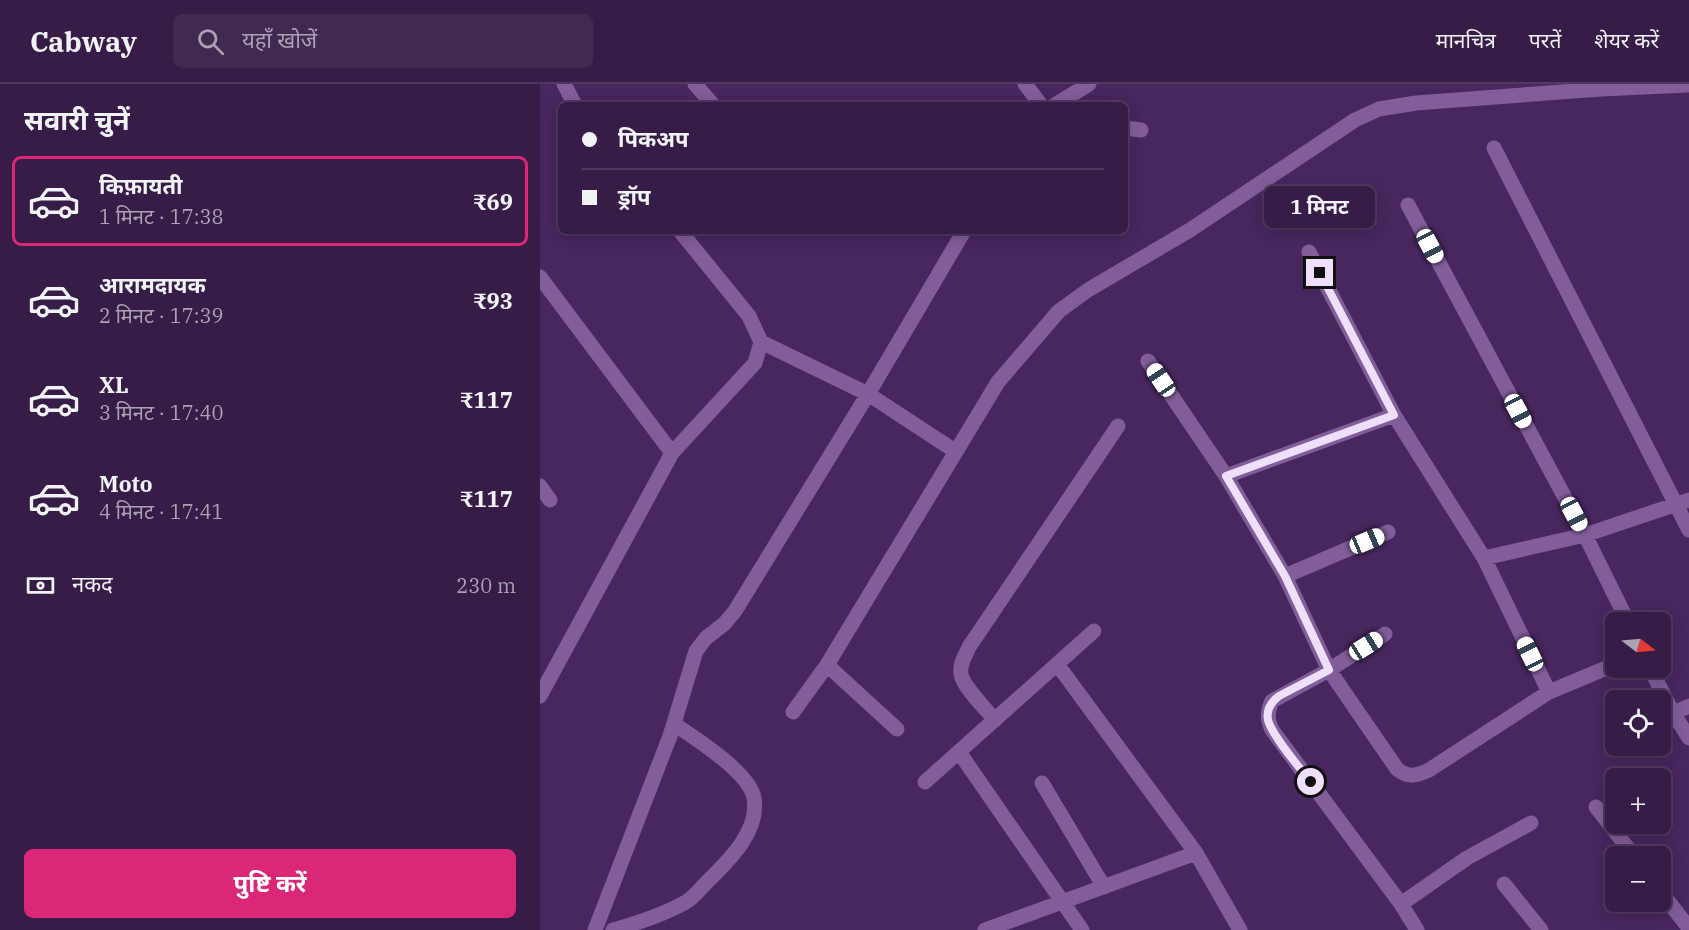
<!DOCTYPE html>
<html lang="hi">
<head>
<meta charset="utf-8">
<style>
  body { margin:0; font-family:"IBM Plex Serif","Noto Sans Devanagari",serif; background:#412951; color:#f1f3f6; height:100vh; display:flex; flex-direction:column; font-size:22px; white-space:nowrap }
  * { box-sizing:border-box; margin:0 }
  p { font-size:20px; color:#aaa1b3 }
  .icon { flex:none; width:33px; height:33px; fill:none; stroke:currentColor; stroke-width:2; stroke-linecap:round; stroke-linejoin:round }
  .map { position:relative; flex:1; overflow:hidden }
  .drawer { display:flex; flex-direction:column; background:#361c46; width:540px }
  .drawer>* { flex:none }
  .top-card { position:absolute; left:18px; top:18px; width:570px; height:132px; border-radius:9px; box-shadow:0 3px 15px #0003,0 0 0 2px #503a5f; display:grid; align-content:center; height:132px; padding:0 24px; background:#361c46 }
  .needle { width:39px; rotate:106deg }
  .controls { position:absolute; left:1065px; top:528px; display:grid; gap:12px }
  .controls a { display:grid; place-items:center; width:66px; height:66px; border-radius:9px; background:#361c46; box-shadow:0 3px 15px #0003,0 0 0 2px #503a5f; font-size:30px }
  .end { position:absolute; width:27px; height:27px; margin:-14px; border:8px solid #efdffb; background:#111; box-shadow:0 0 0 3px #111 }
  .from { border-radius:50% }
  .bubble { position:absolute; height:42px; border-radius:9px; background:#361c46; box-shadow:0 3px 15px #0003,0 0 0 2px #503a5f; font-size:20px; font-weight:700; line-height:42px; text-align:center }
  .car { position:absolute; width:18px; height:36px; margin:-18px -9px; border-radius:8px; box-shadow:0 0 4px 2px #0007; background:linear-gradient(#fff 24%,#345 0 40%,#fff 0 76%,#345 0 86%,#fff 0) }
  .top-card b { display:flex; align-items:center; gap:21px; height:57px; font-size:22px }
  .top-card b+b { border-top:2px solid #503a5f }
  .top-card i { width:15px; height:15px; background:#f1f3f6 }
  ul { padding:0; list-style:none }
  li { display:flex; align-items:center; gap:18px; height:90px; margin:0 12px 9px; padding:0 12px; border:3px solid transparent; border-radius:9px }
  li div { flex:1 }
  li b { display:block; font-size:22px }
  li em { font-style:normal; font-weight:700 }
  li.current { border-color:#db2777 }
  li>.icon { width:54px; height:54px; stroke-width:1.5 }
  h2 { padding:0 24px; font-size:27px; line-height:72px }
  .pay { display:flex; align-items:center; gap:15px; height:66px; padding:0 24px; font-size:22px }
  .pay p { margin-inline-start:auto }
  .action { display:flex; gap:12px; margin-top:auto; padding:12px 24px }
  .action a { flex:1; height:69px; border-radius:9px; background:#db2777; color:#fff; font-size:24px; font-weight:700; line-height:69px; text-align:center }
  header { display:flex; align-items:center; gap:36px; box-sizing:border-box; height:84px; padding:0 30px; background:#361c46; border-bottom:2px solid #503a5f }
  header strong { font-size:28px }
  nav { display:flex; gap:33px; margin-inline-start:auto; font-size:21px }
  .search { width:420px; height:54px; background:#412951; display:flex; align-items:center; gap:15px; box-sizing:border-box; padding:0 21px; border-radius:9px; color:#aaa1b3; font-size:22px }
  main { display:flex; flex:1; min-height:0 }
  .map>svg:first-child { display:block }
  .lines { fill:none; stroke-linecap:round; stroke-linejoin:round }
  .street { stroke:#815d99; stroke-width:15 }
  .route { stroke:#efdffb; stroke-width:8 }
</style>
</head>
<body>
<header>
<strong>Cabway</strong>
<div class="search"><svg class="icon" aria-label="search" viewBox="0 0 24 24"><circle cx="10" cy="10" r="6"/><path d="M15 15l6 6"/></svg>यहाँ खोजें</div>
<nav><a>मानचित्र</a><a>परतें</a><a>शेयर करें</a></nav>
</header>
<main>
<section class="drawer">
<h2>सवारी चुनें</h2>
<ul>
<li class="current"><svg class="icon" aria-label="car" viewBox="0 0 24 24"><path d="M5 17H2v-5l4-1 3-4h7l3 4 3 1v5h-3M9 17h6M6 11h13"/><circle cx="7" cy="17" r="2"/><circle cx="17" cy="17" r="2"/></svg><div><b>किफ़ायती</b><p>1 मिनट · 17:38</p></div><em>₹69</em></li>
<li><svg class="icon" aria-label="car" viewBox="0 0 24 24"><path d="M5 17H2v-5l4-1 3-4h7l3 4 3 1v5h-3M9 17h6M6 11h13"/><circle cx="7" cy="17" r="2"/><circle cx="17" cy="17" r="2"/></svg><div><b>आरामदायक</b><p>2 मिनट · 17:39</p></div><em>₹93</em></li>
<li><svg class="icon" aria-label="car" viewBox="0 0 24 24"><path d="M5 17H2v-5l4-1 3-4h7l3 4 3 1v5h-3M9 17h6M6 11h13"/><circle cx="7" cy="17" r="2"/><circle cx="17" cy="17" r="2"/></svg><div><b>XL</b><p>3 मिनट · 17:40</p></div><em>₹117</em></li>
<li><svg class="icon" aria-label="car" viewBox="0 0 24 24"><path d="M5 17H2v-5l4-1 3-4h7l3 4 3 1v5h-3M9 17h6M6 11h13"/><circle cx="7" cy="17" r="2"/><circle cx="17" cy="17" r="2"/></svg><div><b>Moto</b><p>4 मिनट · 17:41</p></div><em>₹117</em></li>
</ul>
<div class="pay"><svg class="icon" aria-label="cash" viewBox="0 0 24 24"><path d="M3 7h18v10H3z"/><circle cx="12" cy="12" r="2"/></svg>नकद<p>230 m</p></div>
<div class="action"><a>पुष्टि करें</a></div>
</section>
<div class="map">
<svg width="1149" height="846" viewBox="0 0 1149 846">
  <rect width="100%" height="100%" fill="#48265e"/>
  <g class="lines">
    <path class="street" d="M 24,0 L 35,21
      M 155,0 L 173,21
      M 485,0 L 501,21
      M 515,21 L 549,0
      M 585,44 L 601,46
      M 954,64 L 1149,446
      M 868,121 L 1045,451 L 1088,538
      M 769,168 L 854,331 L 944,474 L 1009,608
      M 0,193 L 132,369
      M 221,258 L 328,310 L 415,367
      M 608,277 L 686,392 L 745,492 L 789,586 L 857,685 C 868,694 876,692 889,686 L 1009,608 L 1076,580
      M 686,392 L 854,331
      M 0,402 L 10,416
      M 944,474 L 1045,451 L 1149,416
      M 745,492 L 848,448
      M 845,550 L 789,586 L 732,617 C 727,628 727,635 732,646 L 861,820 L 877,846
      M 517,580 L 656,769 L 700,846
      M 287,581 L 357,645
      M 1110,584 L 1133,629 L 1149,654
      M 0,612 L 132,369 L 215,279 L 221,258 L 209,232 L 140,147
      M 253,628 L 287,581 L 458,298 L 519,227 L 548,206 L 650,146 L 815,36 L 839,25 L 876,19 L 1061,5 L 1149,1
      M 1133,629 L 1149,622
      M 455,636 C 446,625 423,603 421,590 C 419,580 426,571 429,563 L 578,342
      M 419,668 L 542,846
      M 385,698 L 554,547
      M 502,699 L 564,803
      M 1056,723 L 1094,772
      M 964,800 L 1001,846
      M 1120,807 L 1149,844
      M 861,820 L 927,774 L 991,739
      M 55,846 L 130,652 L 156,567 L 166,554 L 184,540 L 195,527 L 328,310 L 424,147
      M 73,846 C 98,839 123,831 146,818 C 153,814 160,805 166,799 C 187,778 220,748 214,714 C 210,689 155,654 134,640
      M 445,846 L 656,769"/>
  </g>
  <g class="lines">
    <path class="route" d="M 771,698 C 760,684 732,652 728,636 C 726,626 731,618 739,612 L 789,586 L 745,492 L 686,392 L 854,331 L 780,189"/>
  </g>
</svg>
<div class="controls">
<a><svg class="needle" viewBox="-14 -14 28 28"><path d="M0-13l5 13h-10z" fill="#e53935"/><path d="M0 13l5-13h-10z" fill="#aaa1b3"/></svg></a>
<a><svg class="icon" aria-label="locate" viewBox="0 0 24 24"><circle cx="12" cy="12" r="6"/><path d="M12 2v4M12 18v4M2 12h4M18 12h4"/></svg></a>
<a>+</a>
<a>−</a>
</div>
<i class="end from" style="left:771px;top:698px"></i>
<i class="end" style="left:780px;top:189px"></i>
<div class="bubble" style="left:724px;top:102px;width:111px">1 मिनट</div>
<i class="car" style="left:890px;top:162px;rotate:152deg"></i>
<i class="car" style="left:621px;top:296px;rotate:326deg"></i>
<i class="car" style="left:978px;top:327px;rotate:152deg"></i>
<i class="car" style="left:1034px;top:430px;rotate:152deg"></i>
<i class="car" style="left:827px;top:457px;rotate:67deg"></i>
<i class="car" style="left:826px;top:562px;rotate:58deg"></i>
<i class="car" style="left:990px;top:570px;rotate:334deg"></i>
<div class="top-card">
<b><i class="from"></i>पिकअप</b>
<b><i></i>ड्रॉप</b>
</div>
</div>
</main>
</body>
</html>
